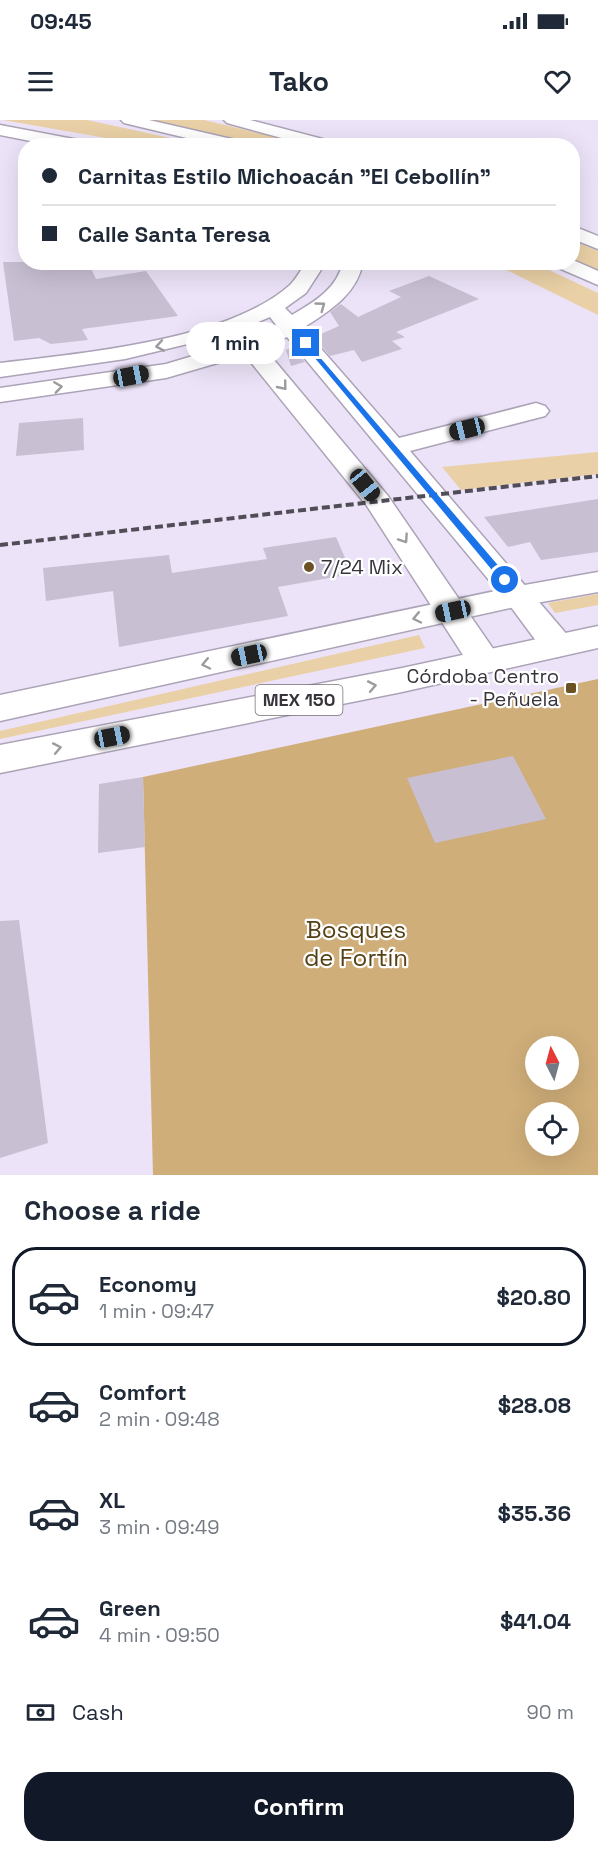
<!DOCTYPE html>
<html lang="en">
<head>
<meta charset="utf-8">
<style>
  body { margin:0; font-family:"Space Grotesk",sans-serif; background:#f2f2f3; color:#1f2937; height:100vh; display:flex; flex-direction:column; font-size:22px; white-space:nowrap }
  * { box-sizing:border-box; margin:0 }
  p { font-size:20px; color:#747a83 }
  .icon { flex:none; width:33px; height:33px; fill:none; stroke:currentColor; stroke-width:2; stroke-linecap:round; stroke-linejoin:round }
  .map { position:relative; height:1055px; overflow:hidden }
  .side { display:flex; flex-direction:column; background:#fff; flex:1 }
  .side>* { flex:none }
  .hud { position:absolute; left:18px; top:18px; width:562px; height:132px; border-radius:24px; box-shadow:0 6px 24px #0002; display:grid; align-content:center; height:132px; padding:0 24px; background:#fff }
  .needle { width:39px; rotate:354deg }
  .fabs { position:absolute; left:525px; top:916px; display:grid; gap:12px }
  .fabs a { display:grid; place-items:center; width:54px; height:54px; border-radius:50%; background:#fff; box-shadow:0 6px 24px #0002; font-size:30px }
  .end { position:absolute; width:27px; height:27px; margin:-14px; border:8px solid #1a73e8; background:#fff; box-shadow:0 0 0 3px #fff }
  .from { border-radius:50% }
  .bubble { position:absolute; height:42px; border-radius:21px; background:#fff; box-shadow:0 6px 24px #0002; font-size:20px; font-weight:600; line-height:42px; text-align:center }
  .car { position:absolute; width:18px; height:36px; margin:-18px -9px; border-radius:8px; box-shadow:0 0 4px 2px #0007; background:linear-gradient(#222 24%,#8ab4d8 0 40%,#222 0 76%,#8ab4d8 0 86%,#222 0) }
  .hud b { display:flex; align-items:center; gap:21px; height:57px; font-size:22px }
  .hud b+b { border-top:2px solid #e0e1e3 }
  .hud i { width:15px; height:15px; background:#1f2937 }
  ul { padding:0; list-style:none }
  li { display:flex; align-items:center; gap:18px; height:99px; margin:0 12px 9px; padding:0 12px; border:3px solid transparent; border-radius:24px }
  li div { flex:1 }
  li b { display:block; font-size:22px }
  li em { font-style:normal; font-weight:600 }
  li.current { border-color:#111827 }
  li>.icon { width:54px; height:54px; stroke-width:1.5 }
  h2 { padding:0 24px; font-size:27px; line-height:72px }
  .pay { display:flex; align-items:center; gap:15px; height:66px; padding:0 24px; font-size:22px }
  .pay p { margin-inline-start:auto }
  .cta { display:flex; gap:12px; margin-top:auto; padding:12px 24px }
  .cta a { flex:1; height:69px; border-radius:24px; background:#111827; color:#fff; font-size:24px; font-weight:600; line-height:69px; text-align:center }
  .status { display:flex; justify-content:space-between; align-items:center; height:42px; padding:0 30px; background:#fff; direction:ltr }
  .status svg { height:16px; fill:currentColor }
  header { display:flex; justify-content:space-between; align-items:center; height:78px; padding:0 24px; background:#fff; font-size:27px; font-weight:600 }
  .map>svg:first-child { display:block }
  .green { fill:#e9d0a6 }
  .forest { fill:#cfae79; fill-rule:evenodd }
  .building { fill:#c8bfd3 }
  .lines { fill:none; stroke-linecap:round; stroke-linejoin:round }
  .minor-casing { stroke:#aca3b7; stroke-width:3 }
  .major-casing { stroke:#aca3b7; stroke-width:3 }
  .highway-casing { stroke:#aca3b7; stroke-width:3 }
  .minor { fill:#fff; fill-rule:evenodd }
  .major { fill:#fff; fill-rule:evenodd }
  .highway { fill:#fff; fill-rule:evenodd }
  .rail { stroke:#514d57; stroke-width:4; stroke-dasharray:8 4; stroke-linecap:butt }
  .oneway { stroke:#9c9a9e }
  .route { fill:#1a73e8 }
  .poi-dot { fill:#6b5123; stroke:#fff; stroke-width:2 }
  .labels { text-anchor:middle; stroke-width:4.5; stroke-linejoin:round; paint-order:stroke }
  .shield { fill:#fff; stroke:#747176; stroke-width:1.5 }
  .shield-label { font-size:18px; font-weight:bold; fill:#38343c }
  .poi-label { font-size:20px; fill:#38343c; stroke:#fff; text-anchor:start }
  .near-park-label { font-size:24px; fill:#564015; stroke:#fff }
</style>
</head>
<body>
<div class="status"><b>09:45</b><svg viewBox="0 0 49 12"><path d="M0 12V9h3v3zM5 12V6h3v6zM10 12V3h3v9zM15 12V0h3v12zM26 1h20v11H26zM47 4h2v5h-2z"/></svg></div>
<header><svg class="icon" aria-label="menu" viewBox="0 0 24 24"><path d="M4 6h16M4 12h16M4 18h16"/></svg>Tako<svg class="icon" aria-label="heart" viewBox="0 0 24 24"><path d="M12 20l-8-8c-3-5 5-10 8-4 3-6 11-1 8 4z"/></svg></header>
<div class="map">
<svg width="598" height="1055" viewBox="0 0 598 1055">
  <rect width="100%" height="100%" fill="#ece3f8"/>
  <path class="green" d="M 3,0 L 87,0 L 203,25 L 146,25 Z
    M 149,0 L 204,0 L 309,25 L 262,25 Z
    M 573,121 L 598,131 L 598,152 L 573,140 Z
    M 492,143 L 534,143 L 598,173 L 598,195 Z
    M 598,332 L 598,354 L 461,370 L 442,347 Z
    M 598,474 L 598,485 L 555,493 L 548,483 Z
    M 419,515 L 425,528 L 0,619 L 0,611 Z"/>
  <path class="forest" d="M 598,559 L 598,1055 L 153,1055 L 143,657 ZM 536,927 L 568,927 L 568,960 L 536,960 ZM 536,993 L 568,993 L 568,1026 L 536,1026 Z"/>
  <path class="building" d="M 3,142 L 88,142 L 96,159 L 146,151 L 178,196 L 82,209 L 88,220 L 51,224 L 39,218 L 14,221 Z
    M 429,156 L 479,179 L 396,212 L 405,217 L 392,221 L 402,229 L 362,242 L 354,230 L 330,236 L 314,217 L 339,206 L 330,192 L 341,184 L 358,197 L 401,177 L 389,171 Z
    M 292,227 L 305,242 L 291,246 L 286,230 Z
    M 83,298 L 84,330 L 16,336 L 19,303 Z
    M 598,379 L 598,432 L 541,440 L 530,422 L 508,427 L 484,397 Z
    M 336,417 L 352,454 L 278,467 L 288,496 L 119,527 L 113,471 L 46,481 L 43,448 L 169,435 L 172,453 L 267,439 L 263,428 Z
    M 513,636 L 546,699 L 435,723 L 407,658 Z
    M 143,657 L 145,727 L 98,733 L 99,664 Z
    M 19,800 L 48,1023 L 0,1038 L 0,801 Z"/>
  <g class="lines">
    <g class="minor-casing">
      <path id="minor" d="M 0,5 L 84,21 L 92,26 L 56,26 L 0,15 Z
        M 306,142 L 326,142 L 306,173 L 285,188 L 292,195 C 314,182 337,169 343,142 L 363,142 C 357,175 329,191 303,208 L 399,318 L 536,283 L 545,286 L 549,291 L 545,296 L 410,331 L 569,517 L 573,525 L 569,533 L 557,537 L 545,533 L 508,483 L 287,217 L 264,228 L 388,376 L 496,533 L 501,541 L 496,549 L 484,553 L 472,549 L 367,386 L 245,235 L 166,258 L 0,282 L 0,268 L 166,244 L 236,223 L 229,214 L 125,239 L 0,257 L 0,243 C 82,233 227,221 290,165 C 296,159 301,150 306,142 ZM 270,197 L 276,205 L 253,215 L 246,207 Z"/>
    </g>
    <g class="major-casing">
      <path id="major" d="M 598,452 L 598,472 L 519,486 L 0,601 L 0,575 L 519,466 Z
        M 598,506 L 598,528 L 402,572 L 0,653 L 0,625 L 402,548 Z"/>
    </g>
    <g class="highway-casing">
      <path id="highway" d="M 121,0 L 149,0 L 249,23 L 251,26 L 220,26 L 124,3 Z
        M 224,0 L 250,0 L 338,23 L 340,26 L 311,26 L 227,3 Z
        M 573,106 L 598,116 L 598,129 L 573,119 Z
        M 573,140 L 598,151 L 598,165 L 554,146 L 551,142 L 573,142 Z"/>
    </g>
    <use href="#minor" class="minor"/>
    <use href="#major" class="major"/>
    <use href="#highway" class="highway"/>
    <path class="rail" d="M 0,425 L 598,356"/>
  </g>
  <defs><path id="oneway-chevron" d="M-2-3.5L2.5 0L-2 3.5" fill="none" stroke-width="1.6" stroke-linecap="round" stroke-linejoin="round" transform="scale(1.5)"/></defs>
  <g class="oneway">
    <use href="#oneway-chevron" transform="translate(321 186) rotate(-36)"/>
    <use href="#oneway-chevron" transform="translate(160 226) rotate(170)"/>
    <use href="#oneway-chevron" transform="translate(283 266) rotate(51)"/>
    <use href="#oneway-chevron" transform="translate(58 267) rotate(-8)"/>
    <use href="#oneway-chevron" transform="translate(404 419) rotate(56)"/>
    <use href="#oneway-chevron" transform="translate(417 498) rotate(168)"/>
    <use href="#oneway-chevron" transform="translate(206 544) rotate(168)"/>
    <use href="#oneway-chevron" transform="translate(372 566) rotate(-11)"/>
    <use href="#oneway-chevron" transform="translate(57 628) rotate(-11)"/>
  </g>
  <path class="route" d="M 306,221 L 508,457 L 508,462 L 502,462 L 304,225 Z"/>
  <g class="poi-dot">
    <circle cx="309" cy="447" r="6"/>
    <rect x="565" y="562" width="12" height="12" rx="3"/>
  </g>
  <g class="labels">
    <rect class="shield" x="255.5" y="565" width="87" height="30" rx="4.5"/>
    <g class="shield-label">
      <text x="299" y="586">MEX 150</text>
    </g>
    <g class="poi-label">
      <text x="321" y="454">7/24 Mix</text>
      <text x="559" y="563" text-anchor="end">Córdoba Centro<tspan x="559" dy="23">- Peñuela</tspan></text>
    </g>
    <g class="near-park-label">
      <text x="356" y="818">Bosques<tspan x="356" dy="28">de Fortín</tspan></text>
    </g>
  </g>
</svg>
<div class="fabs">
<a><svg class="needle" viewBox="-14 -14 28 28"><path d="M0-13l5 13h-10z" fill="#e53935"/><path d="M0 13l5-13h-10z" fill="#747a83"/></svg></a>
<a><svg class="icon" aria-label="locate" viewBox="0 0 24 24"><circle cx="12" cy="12" r="6"/><path d="M12 2v4M12 18v4M2 12h4M18 12h4"/></svg></a>
</div>
<i class="end from" style="left:505px;top:460px"></i>
<i class="end" style="left:306px;top:223px"></i>
<div class="bubble" style="left:186px;top:202px;width:99px">1 min</div>
<i class="car" style="left:131px;top:256px;rotate:79deg"></i>
<i class="car" style="left:467px;top:309px;rotate:256deg"></i>
<i class="car" style="left:365px;top:365px;rotate:141deg"></i>
<i class="car" style="left:453px;top:491px;rotate:258deg"></i>
<i class="car" style="left:249px;top:535px;rotate:258deg"></i>
<i class="car" style="left:112px;top:617px;rotate:79deg"></i>
<div class="hud">
<b><i class="from"></i>Carnitas Estilo Michoacán &quot;El Cebollín&quot;</b>
<b><i></i>Calle Santa Teresa</b>
</div>
</div>
<section class="side">
<h2>Choose a ride</h2>
<ul>
<li class="current"><svg class="icon" aria-label="car" viewBox="0 0 24 24"><path d="M5 17H2v-5l4-1 3-4h7l3 4 3 1v5h-3M9 17h6M6 11h13"/><circle cx="7" cy="17" r="2"/><circle cx="17" cy="17" r="2"/></svg><div><b>Economy</b><p>1 min · 09:47</p></div><em>$20.80</em></li>
<li><svg class="icon" aria-label="car" viewBox="0 0 24 24"><path d="M5 17H2v-5l4-1 3-4h7l3 4 3 1v5h-3M9 17h6M6 11h13"/><circle cx="7" cy="17" r="2"/><circle cx="17" cy="17" r="2"/></svg><div><b>Comfort</b><p>2 min · 09:48</p></div><em>$28.08</em></li>
<li><svg class="icon" aria-label="car" viewBox="0 0 24 24"><path d="M5 17H2v-5l4-1 3-4h7l3 4 3 1v5h-3M9 17h6M6 11h13"/><circle cx="7" cy="17" r="2"/><circle cx="17" cy="17" r="2"/></svg><div><b>XL</b><p>3 min · 09:49</p></div><em>$35.36</em></li>
<li><svg class="icon" aria-label="car" viewBox="0 0 24 24"><path d="M5 17H2v-5l4-1 3-4h7l3 4 3 1v5h-3M9 17h6M6 11h13"/><circle cx="7" cy="17" r="2"/><circle cx="17" cy="17" r="2"/></svg><div><b>Green</b><p>4 min · 09:50</p></div><em>$41.04</em></li>
</ul>
<div class="pay"><svg class="icon" aria-label="cash" viewBox="0 0 24 24"><path d="M3 7h18v10H3z"/><circle cx="12" cy="12" r="2"/></svg>Cash<p>90 m</p></div>
<div class="cta"><a>Confirm</a></div>
</section>
</body>
</html>
